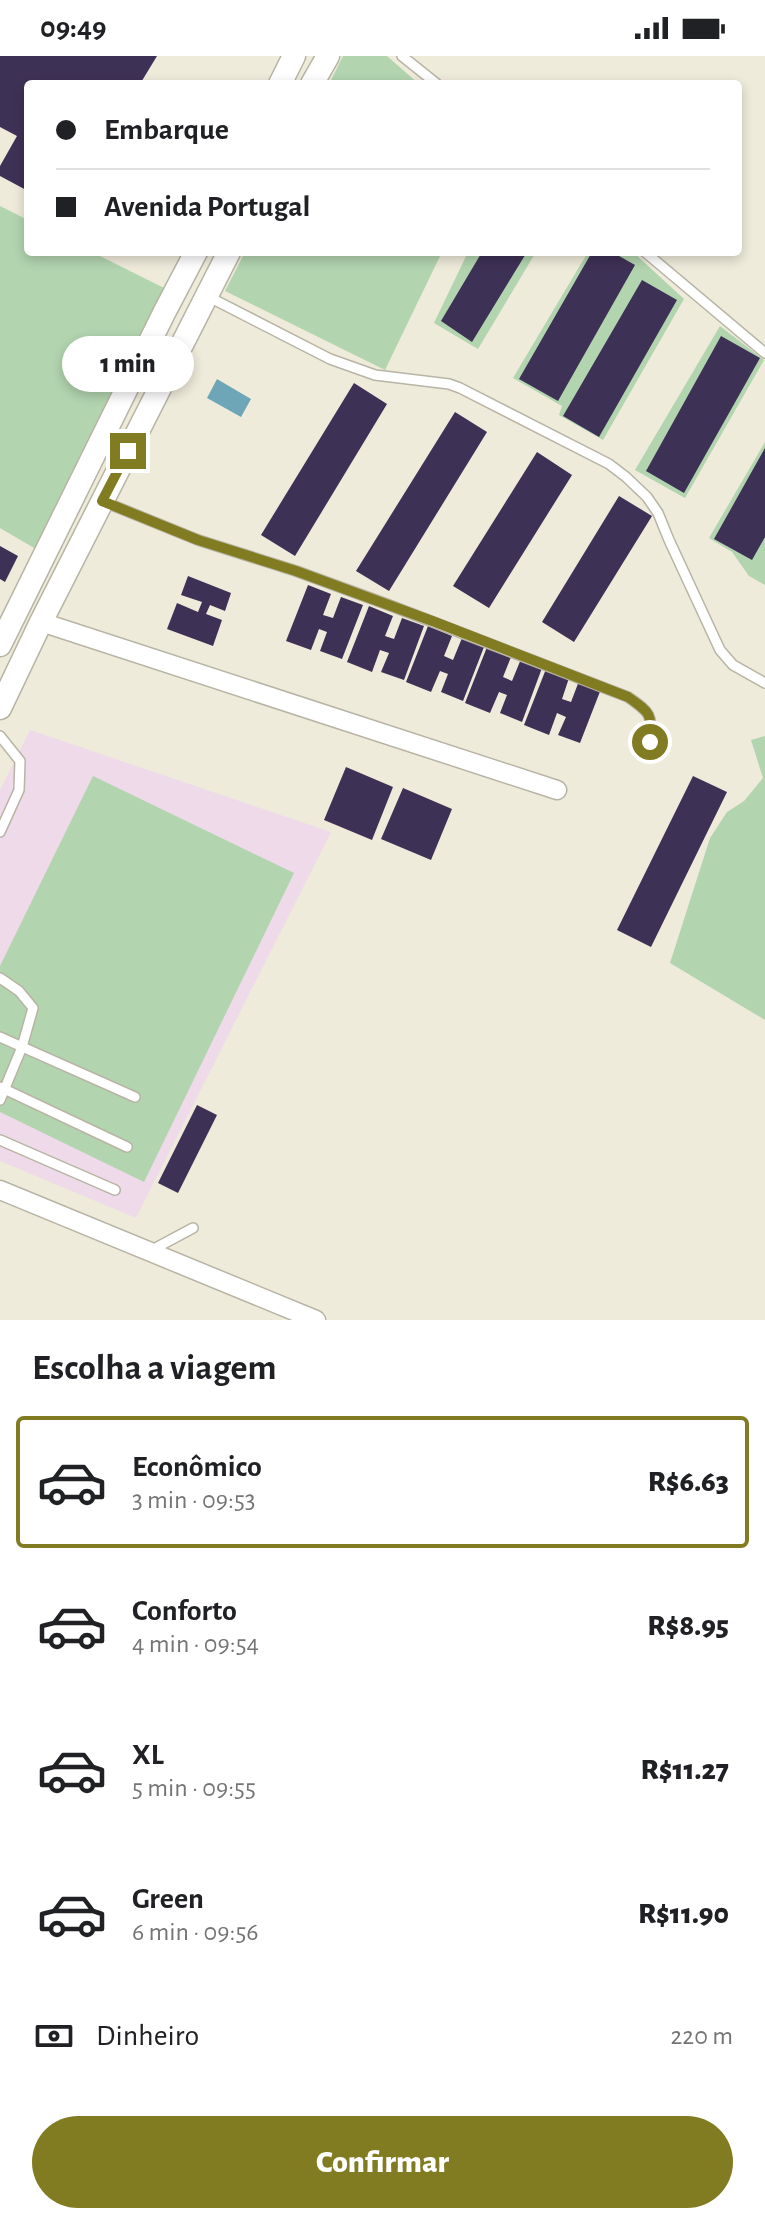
<!DOCTYPE html>
<html lang="pt">
<head>
<meta charset="utf-8">
<style>
  body { margin:0; font-family:"Alegreya Sans",sans-serif; background:#f6f6f6; color:#202124; height:100vh; display:flex; flex-direction:column; font-size:30px; white-space:nowrap }
  * { box-sizing:border-box; margin:0 }
  p { font-size:26px; color:#757577 }
  .icon { flex:none; width:44px; height:44px; fill:none; stroke:currentColor; stroke-width:2; stroke-linecap:round; stroke-linejoin:round }
  .map { position:relative; height:1264px; overflow:hidden }
  .sheet { display:flex; flex-direction:column; background:#fff; flex:1 }
  .sheet>* { flex:none }
  .hud { position:absolute; left:24px; top:24px; width:718px; height:176px; border-radius:8px; box-shadow:0 4px 12px #0003; display:grid; align-content:center; height:176px; padding:0 32px; background:#fff }
  .end { position:absolute; width:36px; height:36px; margin:-18px; border:10px solid #817b21; background:#fff; box-shadow:0 0 0 4px #fff }
  .from { border-radius:50% }
  .bubble { position:absolute; height:56px; border-radius:28px; background:#fff; box-shadow:0 4px 12px #0003; font-size:26px; font-weight:800; line-height:56px; text-align:center }
  .hud b { display:flex; align-items:center; gap:28px; height:76px; font-size:30px }
  .hud b+b { border-top:2px solid #e0e0e0 }
  .hud i { width:20px; height:20px; background:#202124 }
  ul { padding:0; list-style:none }
  li { display:flex; align-items:center; gap:24px; height:132px; margin:0 16px 12px; padding:0 16px; border:4px solid transparent; border-radius:8px }
  li div { flex:1 }
  li b { display:block; font-size:30px }
  li em { font-style:normal; font-weight:800 }
  li.on { border-color:#817b21 }
  li>.icon { width:72px; height:72px; stroke-width:1.5 }
  h2 { padding:0 32px; font-size:36px; line-height:96px }
  .pay { display:flex; align-items:center; gap:20px; height:88px; padding:0 32px; font-size:30px }
  .pay p { margin-inline-start:auto }
  .primary-button { display:flex; gap:16px; margin-top:auto; padding:16px 32px }
  .primary-button a { flex:1; height:92px; border-radius:48px; background:#817b21; color:#fff; font-size:32px; font-weight:800; line-height:92px; text-align:center }
  .status { display:flex; justify-content:space-between; align-items:center; height:56px; padding:0 40px; background:#fff; direction:ltr }
  .status svg { height:22px; fill:currentColor }
  .map>svg:first-child { display:block }
  .education { fill:#eedae9 }
  .green { fill:#b2d4af }
  .water { fill:#6ea6b8 }
  .building { fill:#3e3156 }
  .lines { fill:none; stroke-linecap:round; stroke-linejoin:round }
  .service-casing { stroke:#b8b4a5; stroke-width:12 }
  .minor-casing { stroke:#b8b4a5; stroke-width:21 }
  .tertiary-casing { stroke:#b8b4a5; stroke-width:25 }
  .service { stroke:#fff; stroke-width:9 }
  .minor { stroke:#fff; stroke-width:18 }
  .tertiary { stroke:#fff; stroke-width:22 }
  .route { stroke:#817b21; stroke-width:10 }
</style>
</head>
<body>
<div class="status"><b>09:49</b><svg viewBox="0 0 49 12"><path d="M0 12V9h3v3zM5 12V6h3v6zM10 12V3h3v9zM15 12V0h3v12zM26 1h20v11H26zM47 4h2v5h-2z"/></svg></div>
<div class="map">
<svg width="765" height="1264" viewBox="0 0 765 1264">
  <rect width="100%" height="100%" fill="#efebdb"/>
  <path class="education" d="M 30,674 L 331,776 L 136,1162 L 0,1105 L 0,734 Z"/>
  <path class="green" d="M 343,0 L 387,0 L 419,28 L 329,28 Z
    M 0,150 L 28,164 L 28,196 L 92,196 L 176,238 L 41,496 L 0,472 Z
    M 245,196 L 442,196 L 385,314 L 225,235 Z
    M 468,196 L 536,196 L 478,293 L 434,267 Z
    M 588,196 L 633,196 L 684,243 L 603,384 L 559,359 L 562,350 L 513,322 Z
    M 720,270 L 764,304 L 685,442 L 635,414 Z
    M 765,386 L 765,529 L 749,520 L 732,496 L 709,482 Z
    M 765,680 L 765,964 L 670,907 L 710,782 L 727,756 L 744,745 L 763,722 L 751,684 Z
    M 93,720 L 294,817 L 144,1126 L 0,1056 L 0,910 Z"/>
  <path class="water" d="M 217,323 L 251,343 L 241,361 L 207,342 Z"/>
  <path class="building" d="M 0,0 L 157,0 L 140,28 L 28,28 L 28,135 L 0,120 L 0,110 L 17,80 L 0,71 Z
    M 482,196 L 527,196 L 472,286 L 441,265 Z
    M 592,196 L 612,196 L 635,209 L 558,345 L 519,323 Z
    M 642,224 L 677,244 L 599,381 L 563,360 Z
    M 721,280 L 760,302 L 684,437 L 646,415 Z
    M 354,327 L 387,348 L 295,500 L 261,479 Z
    M 455,356 L 487,376 L 389,535 L 356,515 Z
    M 765,392 L 765,481 L 752,504 L 714,483 Z
    M 537,396 L 572,419 L 489,552 L 453,530 Z
    M 619,440 L 652,460 L 574,586 L 542,566 Z
    M 0,490 L 18,500 L 5,526 L 0,523 Z
    M 188,520 L 231,537 L 225,555 L 210,549 L 206,558 L 222,564 L 213,590 L 167,573 L 177,547 L 198,556 L 202,546 L 181,539 Z
    M 308,529 L 331,538 L 323,559 L 333,562 L 341,541 L 363,549 L 342,603 L 320,595 L 327,576 L 319,573 L 311,594 L 286,585 Z
    M 369,550 L 393,560 L 385,580 L 394,583 L 402,562 L 424,570 L 404,624 L 381,616 L 389,597 L 380,594 L 372,616 L 347,606 Z
    M 428,570 L 452,580 L 444,600 L 453,604 L 462,582 L 484,591 L 463,645 L 441,636 L 448,618 L 440,615 L 431,636 L 406,626 Z
    M 487,591 L 511,601 L 503,621 L 512,625 L 521,603 L 542,612 L 522,666 L 500,657 L 507,639 L 499,636 L 490,657 L 465,647 Z
    M 546,613 L 569,622 L 562,643 L 571,646 L 579,625 L 601,633 L 580,687 L 558,679 L 566,661 L 557,657 L 549,679 L 524,669 Z
    M 346,711 L 393,731 L 372,784 L 324,764 Z
    M 693,720 L 727,736 L 651,891 L 617,874 Z
    M 403,732 L 452,753 L 431,804 L 381,783 Z
    M 197,1049 L 217,1059 L 178,1137 L 158,1127 Z"/>
  <g class="lines">
    <g class="service-casing">
      <path id="service" d="M 402,0 L 437,28
        M 645,196 L 765,297
        M 207,240 L 330,303 L 375,319 L 449,328 L 460,332 L 609,408 L 626,421 L 647,441 L 658,457 L 669,484 L 720,594 L 733,609 L 765,627
        M 102,445 L 198,484 L 296,515 L 389,549 L 628,641 C 651,657 652,658 650,686
        M 0,680 L 20,705 L 19,734 L 0,776
        M 0,922 L 19,935 L 33,952 L 22,991 L 0,1044
        M 0,981 L 135,1041
        M 0,1031 L 127,1091
        M 0,1084 L 115,1134
        M 150,1195 L 193,1172"/>
    </g>
    <g class="minor-casing">
      <path id="minor" d="M 41,566 L 557,734
        M 0,1134 L 316,1264"/>
    </g>
    <g class="tertiary-casing">
      <path id="tertiary" d="M 280,28 L 294,0
        M 312,28 L 328,0
        M 0,589 L 164,257 L 196,196
        M 0,652 L 41,566 L 229,196"/>
    </g>
    <use href="#service" class="service"/>
    <use href="#minor" class="minor"/>
    <use href="#tertiary" class="tertiary"/>
  </g>
  <g class="lines">
    <path class="route" d="M 128,395 L 102,445 L 198,484 L 296,515 L 435,566 L 628,641 C 651,657 652,658 650,686"/>
  </g>
</svg>
<i class="end from" style="left:650px;top:686px"></i>
<i class="end" style="left:128px;top:395px"></i>
<div class="bubble" style="left:62px;top:280px;width:132px">1 min</div>
<div class="hud">
<b><i class="from"></i>Embarque</b>
<b><i></i>Avenida Portugal</b>
</div>
</div>
<section class="sheet">
<h2>Escolha a viagem</h2>
<ul>
<li class="on"><svg class="icon" aria-label="car" viewBox="0 0 24 24"><path d="M5 17H2v-5l4-1 3-4h7l3 4 3 1v5h-3M9 17h6M6 11h13"/><circle cx="7" cy="17" r="2"/><circle cx="17" cy="17" r="2"/></svg><div><b>Econômico</b><p>3 min · 09:53</p></div><em>R$6.63</em></li>
<li><svg class="icon" aria-label="car" viewBox="0 0 24 24"><path d="M5 17H2v-5l4-1 3-4h7l3 4 3 1v5h-3M9 17h6M6 11h13"/><circle cx="7" cy="17" r="2"/><circle cx="17" cy="17" r="2"/></svg><div><b>Conforto</b><p>4 min · 09:54</p></div><em>R$8.95</em></li>
<li><svg class="icon" aria-label="car" viewBox="0 0 24 24"><path d="M5 17H2v-5l4-1 3-4h7l3 4 3 1v5h-3M9 17h6M6 11h13"/><circle cx="7" cy="17" r="2"/><circle cx="17" cy="17" r="2"/></svg><div><b>XL</b><p>5 min · 09:55</p></div><em>R$11.27</em></li>
<li><svg class="icon" aria-label="car" viewBox="0 0 24 24"><path d="M5 17H2v-5l4-1 3-4h7l3 4 3 1v5h-3M9 17h6M6 11h13"/><circle cx="7" cy="17" r="2"/><circle cx="17" cy="17" r="2"/></svg><div><b>Green</b><p>6 min · 09:56</p></div><em>R$11.90</em></li>
</ul>
<div class="pay"><svg class="icon" aria-label="cash" viewBox="0 0 24 24"><path d="M3 7h18v10H3z"/><circle cx="12" cy="12" r="2"/></svg>Dinheiro<p>220 m</p></div>
<div class="primary-button"><a>Confirmar</a></div>
</section>
</body>
</html>
